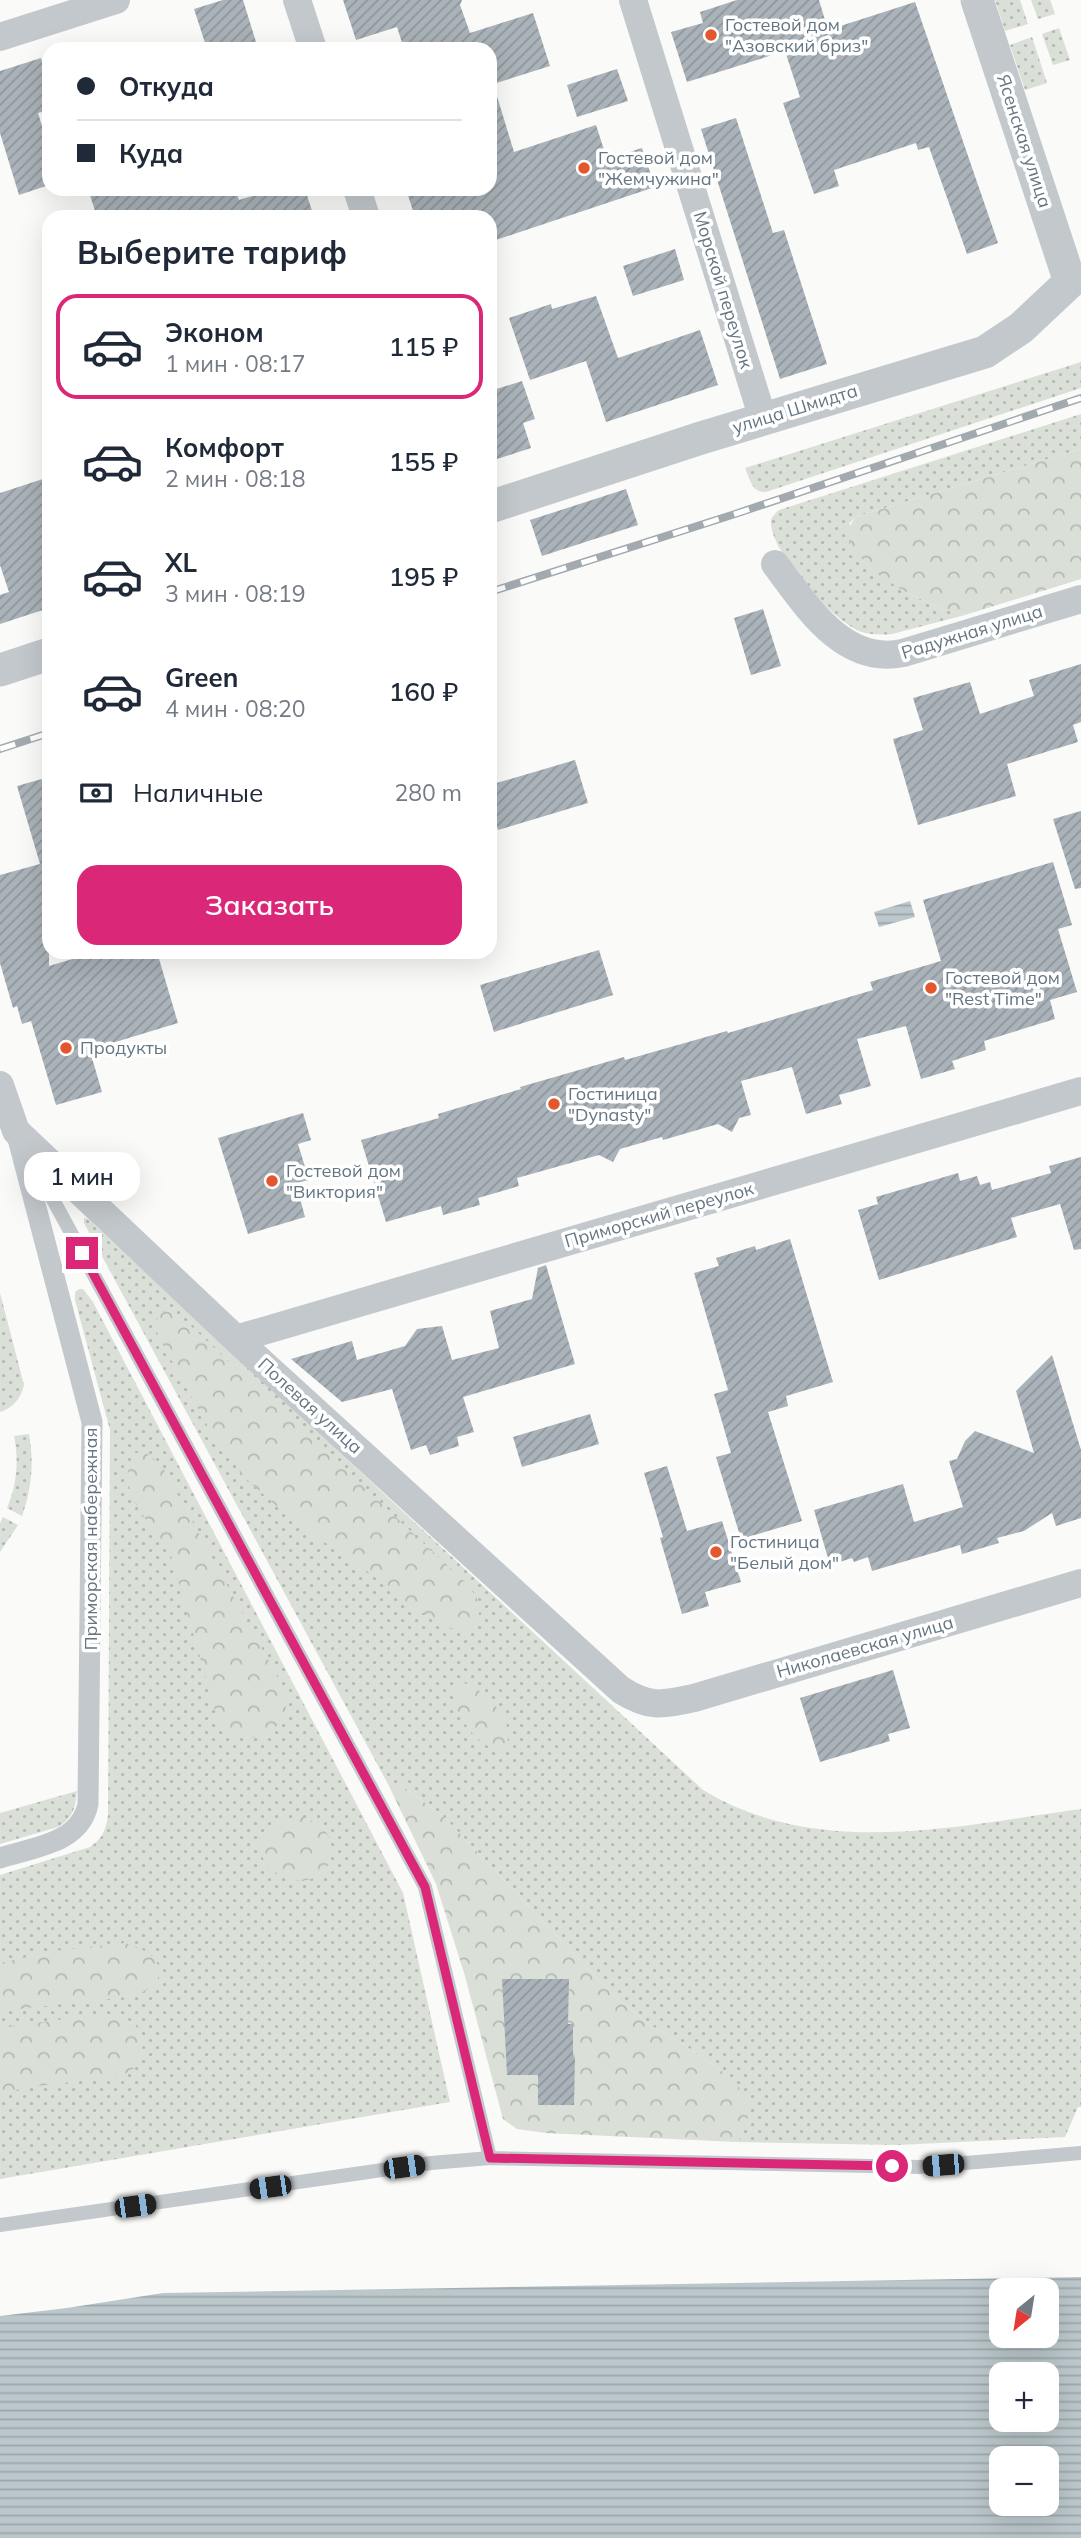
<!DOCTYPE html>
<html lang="ru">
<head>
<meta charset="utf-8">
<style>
  body { margin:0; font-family:Mulish,sans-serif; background:#f6f6f7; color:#1f2937; height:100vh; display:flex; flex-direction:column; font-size:26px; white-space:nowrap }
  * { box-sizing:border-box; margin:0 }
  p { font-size:23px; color:#747a83 }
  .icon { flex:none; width:38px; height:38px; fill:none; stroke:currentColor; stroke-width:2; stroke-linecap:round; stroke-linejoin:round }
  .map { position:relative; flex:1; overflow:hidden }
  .drawer { position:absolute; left:42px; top:210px; width:455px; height:749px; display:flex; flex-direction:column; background:#fff; border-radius:21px; box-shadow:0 7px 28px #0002 }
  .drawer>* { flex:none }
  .banner { position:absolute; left:42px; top:42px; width:455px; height:154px; border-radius:21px; box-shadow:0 7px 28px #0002; display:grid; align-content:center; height:154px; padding:0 35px; background:#fff }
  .needle { width:46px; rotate:210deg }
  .controls { position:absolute; left:989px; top:2278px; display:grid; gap:14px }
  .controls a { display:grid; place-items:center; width:70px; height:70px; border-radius:14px; background:#fff; box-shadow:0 7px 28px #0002; font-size:35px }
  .end { position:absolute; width:32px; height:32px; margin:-16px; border:9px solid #db2777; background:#fff; box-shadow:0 0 0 4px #fff }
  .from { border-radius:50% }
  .bubble { position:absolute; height:49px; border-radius:21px; background:#fff; box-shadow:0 7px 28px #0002; font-size:23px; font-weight:600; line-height:49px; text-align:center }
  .car { position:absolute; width:21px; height:42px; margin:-21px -10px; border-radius:9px; box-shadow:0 0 5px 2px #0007; background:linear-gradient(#222 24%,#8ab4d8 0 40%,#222 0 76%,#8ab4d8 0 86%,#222 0) }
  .banner b { display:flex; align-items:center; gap:24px; height:66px; font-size:26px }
  .banner b+b { border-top:2px solid #e0e1e3 }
  .banner i { width:18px; height:18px; background:#1f2937 }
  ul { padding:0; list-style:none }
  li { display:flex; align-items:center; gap:21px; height:105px; margin:0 14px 10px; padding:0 21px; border:4px solid transparent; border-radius:21px }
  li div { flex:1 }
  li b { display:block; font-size:26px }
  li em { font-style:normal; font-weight:600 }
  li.current { border-color:#db2777 }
  li>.icon { width:63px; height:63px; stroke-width:1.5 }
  h2 { padding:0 35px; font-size:32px; line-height:84px }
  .pay { display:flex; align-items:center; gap:18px; height:77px; padding:0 35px; font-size:26px }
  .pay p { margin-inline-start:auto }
  .primary-button { display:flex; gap:14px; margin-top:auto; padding:14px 35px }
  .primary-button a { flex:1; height:80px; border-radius:21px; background:#db2777; color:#fff; font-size:28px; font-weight:600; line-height:80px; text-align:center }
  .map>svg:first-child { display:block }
  .grass { fill:url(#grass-dots) }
  .forest { fill:url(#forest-crowns) }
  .water { fill:url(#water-rules); fill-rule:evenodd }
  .building { fill:url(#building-hatch) }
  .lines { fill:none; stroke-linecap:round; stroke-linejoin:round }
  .service { stroke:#c3c8cc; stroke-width:14 }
  .pedestrian { stroke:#c3c8cc; stroke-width:21 }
  .minor { stroke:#c3c8cc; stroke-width:28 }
  .tertiary { stroke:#c3c8cc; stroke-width:33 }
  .rail-casing { stroke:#a2aab0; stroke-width:8 }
  .rail { stroke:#fff; stroke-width:5; stroke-dasharray:16; stroke-linecap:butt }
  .route { stroke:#db2777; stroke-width:9 }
  .poi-dot { fill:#e4572e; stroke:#fff; stroke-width:2.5 }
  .labels { text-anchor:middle; stroke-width:7; stroke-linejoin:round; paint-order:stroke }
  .poi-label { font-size:18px; fill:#657683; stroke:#fff; text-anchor:start }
  .street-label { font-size:18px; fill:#657683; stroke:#fff }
</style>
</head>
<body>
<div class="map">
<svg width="1081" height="2538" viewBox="0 0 1081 2538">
  <defs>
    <pattern id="grass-dots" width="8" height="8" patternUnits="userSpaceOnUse" patternTransform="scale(1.75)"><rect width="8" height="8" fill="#dadfd7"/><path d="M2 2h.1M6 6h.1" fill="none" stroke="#b4b9b4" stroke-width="1.8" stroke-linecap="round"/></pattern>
    <pattern id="forest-crowns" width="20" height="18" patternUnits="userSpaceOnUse" patternTransform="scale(1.75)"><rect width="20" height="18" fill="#dadfd7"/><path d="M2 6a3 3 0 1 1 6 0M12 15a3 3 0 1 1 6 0" fill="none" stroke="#b4b9b4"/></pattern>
    <pattern id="water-rules" width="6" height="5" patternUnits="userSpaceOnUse" patternTransform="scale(1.75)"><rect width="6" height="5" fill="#bbc7cb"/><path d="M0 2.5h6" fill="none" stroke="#9ca6aa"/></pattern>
    <pattern id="building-hatch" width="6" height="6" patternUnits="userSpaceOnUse" patternTransform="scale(1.75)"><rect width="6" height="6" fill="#aab3b9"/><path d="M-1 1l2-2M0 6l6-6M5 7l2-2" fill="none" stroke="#8e969c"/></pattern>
  </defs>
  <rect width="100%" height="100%" fill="#fafaf8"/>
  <path class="grass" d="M 995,0 L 1020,0 L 1028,24 L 1005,31 Z
    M 1031,0 L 1050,0 L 1055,14 L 1038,19 Z
    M 1059,28 L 1070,60 L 1053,65 L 1042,34 Z
    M 1032,37 L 1047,83 L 1025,90 L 1010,45 Z
    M 1081,362 L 1081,388 L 766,492 C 752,493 750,479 745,468 Z
    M 1081,414 L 1081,449 L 855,517 L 849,524 L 902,590 L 937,607 L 965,615 L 892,634 C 881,635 870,635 859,631 C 831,618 773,555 771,524 C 770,518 775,514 779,510 Z
    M 84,1218 L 88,1219 L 703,1790 C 819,1860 955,1826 1081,1809 L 1081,2107 L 1078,2107 L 1065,2137 L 897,2145 L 737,2142 L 744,2131 L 726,2074 L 680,2042 L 650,2025 L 613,1995 L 444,1817 L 400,1784 L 388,1784 L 84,1223 Z
    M 79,1289 L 83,1289 L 93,1302 L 403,1893 L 450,2102 L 0,2179 L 0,1875 L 90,1847 C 103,1838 106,1830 108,1815 L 110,1430 L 75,1300 L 75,1292 Z
    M 0,1293 L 24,1385 C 21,1398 13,1408 0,1412 Z
    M 29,1434 C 34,1462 32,1488 22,1516 L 7,1508 C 17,1485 19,1460 14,1436 Z
    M 3,1517 L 18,1525 L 0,1552 L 0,1523 Z
    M 77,1791 C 75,1808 74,1817 58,1827 L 0,1844 L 0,1813 Z"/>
  <path class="forest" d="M 1081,449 L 1081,579 L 965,615 L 937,607 L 902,590 L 879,575 L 853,550 L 846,533 L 855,517 Z
    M 165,1311 L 176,1314 L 190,1325 L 463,1580 C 479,1598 490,1613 465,1630 L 450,1628 L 396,1598 L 380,1581 L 345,1555 L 314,1536 L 302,1522 L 281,1510 L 246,1479 L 212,1434 L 158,1336 L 155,1322 L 160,1314 Z
    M 134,1453 L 146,1453 L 161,1464 L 285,1691 C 285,1697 287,1707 285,1713 C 278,1736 238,1748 223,1727 C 214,1714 208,1686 204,1671 C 193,1633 182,1595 171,1556 C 154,1525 112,1491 134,1453 Z
    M 464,1683 C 487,1690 520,1725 504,1750 C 480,1752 455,1715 453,1694 Z
    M 388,1784 L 400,1784 L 444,1817 L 613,1995 L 650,2025 L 680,2042 L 726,2074 L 738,2086 L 747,2101 L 748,2117 L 744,2131 L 737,2142 L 546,2133 L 517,2129 L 503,2119 L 465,1976 L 436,1884 Z
    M 303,1817 C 309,1820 318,1823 322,1827 C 351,1861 310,1898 275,1872 C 262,1863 258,1850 260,1835 L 279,1822 Z
    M 125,1943 C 143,1949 154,1953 161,1971 L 155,1985 L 136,1996 L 0,2011 L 0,1963 L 61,1950 Z
    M 86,2016 C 101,2016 118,2013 131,2022 C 145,2030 146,2055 135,2067 C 130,2073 122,2075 115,2077 L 29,2087 L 0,2094 L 0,2028 Z"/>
  <path class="water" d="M 910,901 L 915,917 L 879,927 L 874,912 Z
    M 1081,2277 L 1081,2538 L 0,2538 L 0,2316 L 67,2308 L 163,2293 ZM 1001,2291 L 1046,2291 L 1046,2336 L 1001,2336 ZM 1001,2375 L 1046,2375 L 1046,2420 L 1001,2420 ZM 1001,2459 L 1046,2459 L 1046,2504 L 1001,2504 Z"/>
  <path class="building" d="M 223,0 L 243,0 L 256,42 L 235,49 L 207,49 L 194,9 Z
    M 343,0 L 462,0 L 460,5 L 470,33 L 533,13 L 550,66 L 490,85 L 490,49 L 404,49 L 397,27 L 356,40 Z
    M 737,0 L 819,0 L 828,30 L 915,2 L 998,243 L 967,254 L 929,147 L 918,150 L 916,143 L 834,170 L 839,186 L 814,194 L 783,103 L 800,97 L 785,51 L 687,82 L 671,32 L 703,23 L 700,12 Z
    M 41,58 L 49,81 L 49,110 L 38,113 L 49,149 L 49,185 L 19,195 L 0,133 L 0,71 Z
    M 617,69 L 628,101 L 577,117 L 567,85 Z
    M 496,93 L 514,152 L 596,125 L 607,159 L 642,148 L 655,187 L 490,242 L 490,217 L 415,217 L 406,189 L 490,189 L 490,94 Z
    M 736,118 L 773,233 L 784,230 L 827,364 L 780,379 L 701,129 Z
    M 88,189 L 235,189 L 239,200 L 274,189 L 305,189 L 314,217 L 97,217 Z
    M 675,249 L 684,280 L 633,296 L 623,266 Z
    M 596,296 L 618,358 L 700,330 L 718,385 L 606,422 L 586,361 L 530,380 L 509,318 L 551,304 L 552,309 Z
    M 522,381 L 535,419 L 523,423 L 531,448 L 497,459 L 490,437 L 490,391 Z
    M 49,477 L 49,608 L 0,624 L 0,595 L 9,592 L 0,565 L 0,493 Z
    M 626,489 L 638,525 L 542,556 L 530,520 Z
    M 763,609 L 781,666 L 751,675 L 734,618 Z
    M 1081,664 L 1081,722 L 1073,725 L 1078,742 L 1007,764 L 1016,796 L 918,825 L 893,739 L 923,730 L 913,698 L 970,682 L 980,714 L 1034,696 L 1029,680 Z
    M 575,760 L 588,803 L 498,830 L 490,803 L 490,785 Z
    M 49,777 L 49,966 L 96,952 L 157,952 L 178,1023 L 99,1047 L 102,1056 L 92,1058 L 102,1092 L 56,1105 L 31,1021 L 22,1024 L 17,1006 L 13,1008 L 0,963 L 0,875 L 40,864 L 17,786 Z
    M 1081,811 L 1081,888 L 1075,889 L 1053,819 Z
    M 1053,862 L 1072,925 L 1058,929 L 1077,992 L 1050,1000 L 1055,1019 L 984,1041 L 986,1050 L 952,1061 L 955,1069 L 921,1079 L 906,1026 L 857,1039 L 871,1086 L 839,1095 L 842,1104 L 806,1114 L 792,1067 L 741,1081 L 751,1115 L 739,1118 L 732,1132 L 718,1124 L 663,1140 L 662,1137 L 620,1149 L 613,1162 L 599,1155 L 517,1178 L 519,1186 L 478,1198 L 480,1205 L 443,1215 L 441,1206 L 386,1222 L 361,1140 L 439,1118 L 438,1114 L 521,1089 L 520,1087 L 624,1057 L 625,1060 L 727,1031 L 728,1033 L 873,990 L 870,982 L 941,961 L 923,900 Z
    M 599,950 L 613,995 L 494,1032 L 480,985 Z
    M 303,1113 L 311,1140 L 298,1144 L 309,1180 L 296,1183 L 305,1217 L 248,1234 L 218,1138 Z
    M 1081,1157 L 1081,1249 L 1074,1250 L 1060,1204 L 1011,1218 L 1017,1237 L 879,1280 L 858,1210 L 878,1204 L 876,1197 L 958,1173 L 960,1181 L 977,1176 L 980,1185 L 990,1182 L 992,1190 L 1051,1173 L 1049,1166 Z
    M 790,1239 L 833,1382 L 786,1396 L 788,1406 L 768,1412 L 802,1521 L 741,1539 L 716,1457 L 731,1453 L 714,1394 L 728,1390 L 694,1273 L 719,1266 L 716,1258 L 755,1246 L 756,1250 Z
    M 546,1265 L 575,1364 L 463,1397 L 474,1432 L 457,1437 L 459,1446 L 430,1455 L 426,1445 L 411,1450 L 392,1389 L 342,1402 L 291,1359 L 352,1341 L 357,1360 L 405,1346 L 417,1329 L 442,1326 L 452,1360 L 499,1348 L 490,1311 L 532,1299 L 538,1268 Z
    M 1052,1355 L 1081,1450 L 1081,1518 L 1056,1526 L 1052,1513 L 1024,1531 L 997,1538 L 999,1543 L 962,1554 L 960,1545 L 872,1571 L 868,1557 L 854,1562 L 852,1558 L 830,1565 L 814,1510 L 903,1484 L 914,1522 L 963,1507 L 949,1461 L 957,1459 L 965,1441 L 975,1431 L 1034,1453 L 1016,1391 Z
    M 590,1414 L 599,1444 L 522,1467 L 513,1437 Z
    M 667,1466 L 687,1531 L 722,1521 L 741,1582 L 705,1592 L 709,1606 L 682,1614 L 660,1538 L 663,1537 L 644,1473 Z
    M 893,1670 L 910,1728 L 888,1734 L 890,1741 L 820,1762 L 800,1698 Z
    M 502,1979 L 569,1979 L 568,2024 L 573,2024 L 573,2058 L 575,2058 L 574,2105 L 538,2105 L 538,2075 L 507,2075 Z"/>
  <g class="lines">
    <path class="service" d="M 30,1157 L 425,1887 L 490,2158
      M 0,2225 L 431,2163 L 490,2158 L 919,2167 L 1081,2153"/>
    <path class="pedestrian" d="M 0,1858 C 33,1847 80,1844 88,1804 L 92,1422 L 16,1131"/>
    <path class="minor" d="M 297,0 L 313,49
      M 633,0 L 763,419
      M 0,37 L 116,0
      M 357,189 L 366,217
      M 775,564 C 806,605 843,666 903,653 L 1081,599
      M 0,1085 L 16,1131 L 236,1339 L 621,1690 C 650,1708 661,1705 694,1698 L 1081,1583
      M 236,1339 L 1081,1091"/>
    <path class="tertiary" d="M 490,507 L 701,438 L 985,352 L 1021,328 L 1070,282 L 977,0
      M 0,670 L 49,654"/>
    <g class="rail-casing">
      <path id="rail" d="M 490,592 L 735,514 L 1081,398
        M 0,749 L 49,733"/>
    </g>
    <use href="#rail" class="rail"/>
  </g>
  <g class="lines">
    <path class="route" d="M 82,1253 L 425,1887 L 490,2158 L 892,2166"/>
  </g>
  <g class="poi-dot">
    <circle cx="711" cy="35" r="7"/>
    <circle cx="584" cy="168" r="7"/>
    <circle cx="931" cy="988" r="7"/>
    <circle cx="66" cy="1048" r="7"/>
    <circle cx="554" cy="1104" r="7"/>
    <circle cx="272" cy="1181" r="7"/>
    <circle cx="716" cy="1552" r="7"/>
  </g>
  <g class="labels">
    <g class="poi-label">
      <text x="725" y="31">Гостевой дом<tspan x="725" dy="21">"Азовский бриз"</tspan></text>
      <text x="598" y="164">Гостевой дом<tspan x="598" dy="21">"Жемчужина"</tspan></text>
      <text x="945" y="984">Гостевой дом<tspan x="945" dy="21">"Rest Time"</tspan></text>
      <text x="80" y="1054">Продукты</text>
      <text x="568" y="1100">Гостиница<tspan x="568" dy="21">"Dynasty"</tspan></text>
      <text x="286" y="1177">Гостевой дом<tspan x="286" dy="21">"Виктория"</tspan></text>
      <text x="730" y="1548">Гостиница<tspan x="730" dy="21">"Белый дом"</tspan></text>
    </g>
    <g class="street-label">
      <text transform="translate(1024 141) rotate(72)" y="6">Ясенская улица</text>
      <text transform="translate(723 290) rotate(73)" y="6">Морской переулок</text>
      <text transform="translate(795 409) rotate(-17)" y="6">улица Шмидта</text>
      <text transform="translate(972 632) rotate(-17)" y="6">Радужная улица</text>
      <text transform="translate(659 1215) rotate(-16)" y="6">Приморский переулок</text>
      <text transform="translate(310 1406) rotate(42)" y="6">Полевая улица</text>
      <text transform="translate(91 1539) rotate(-90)" y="6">Приморская набережная</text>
      <text transform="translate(865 1647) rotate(-16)" y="6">Николаевская улица</text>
    </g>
  </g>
</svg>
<div class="controls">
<a><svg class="needle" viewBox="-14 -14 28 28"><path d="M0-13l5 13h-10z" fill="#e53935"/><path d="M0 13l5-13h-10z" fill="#747a83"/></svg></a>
<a>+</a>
<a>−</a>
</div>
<i class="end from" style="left:892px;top:2166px"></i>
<i class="end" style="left:82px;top:1253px"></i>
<div class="bubble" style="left:24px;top:1152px;width:116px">1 мин</div>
<i class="car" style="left:943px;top:2165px;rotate:265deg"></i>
<i class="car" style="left:404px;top:2167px;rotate:82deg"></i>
<i class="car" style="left:270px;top:2187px;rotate:262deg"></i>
<i class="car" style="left:135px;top:2206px;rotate:82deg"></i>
<div class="banner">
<b><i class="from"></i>Откуда</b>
<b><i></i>Куда</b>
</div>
<section class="drawer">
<h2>Выберите тариф</h2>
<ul>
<li class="current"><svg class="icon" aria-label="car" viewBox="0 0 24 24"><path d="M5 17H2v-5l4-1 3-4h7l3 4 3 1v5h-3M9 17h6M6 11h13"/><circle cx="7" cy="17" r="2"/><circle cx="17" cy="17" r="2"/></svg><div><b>Эконом</b><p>1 мин · 08:17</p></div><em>115 ₽</em></li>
<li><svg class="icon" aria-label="car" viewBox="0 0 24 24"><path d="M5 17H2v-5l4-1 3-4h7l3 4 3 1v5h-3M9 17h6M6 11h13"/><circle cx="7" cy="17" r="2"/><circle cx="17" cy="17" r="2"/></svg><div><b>Комфорт</b><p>2 мин · 08:18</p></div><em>155 ₽</em></li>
<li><svg class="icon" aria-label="car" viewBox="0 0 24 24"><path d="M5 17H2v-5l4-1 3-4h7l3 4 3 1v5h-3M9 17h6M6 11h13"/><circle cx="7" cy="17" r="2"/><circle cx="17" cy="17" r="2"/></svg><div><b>XL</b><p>3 мин · 08:19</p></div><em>195 ₽</em></li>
<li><svg class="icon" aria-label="car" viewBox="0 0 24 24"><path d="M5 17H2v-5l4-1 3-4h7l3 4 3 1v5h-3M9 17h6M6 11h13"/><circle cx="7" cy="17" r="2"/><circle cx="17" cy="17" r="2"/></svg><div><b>Green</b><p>4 мин · 08:20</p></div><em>160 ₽</em></li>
</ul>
<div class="pay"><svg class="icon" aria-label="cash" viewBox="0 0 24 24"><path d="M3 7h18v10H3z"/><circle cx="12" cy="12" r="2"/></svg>Наличные<p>280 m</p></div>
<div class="primary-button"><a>Заказать</a></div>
</section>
</div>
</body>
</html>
